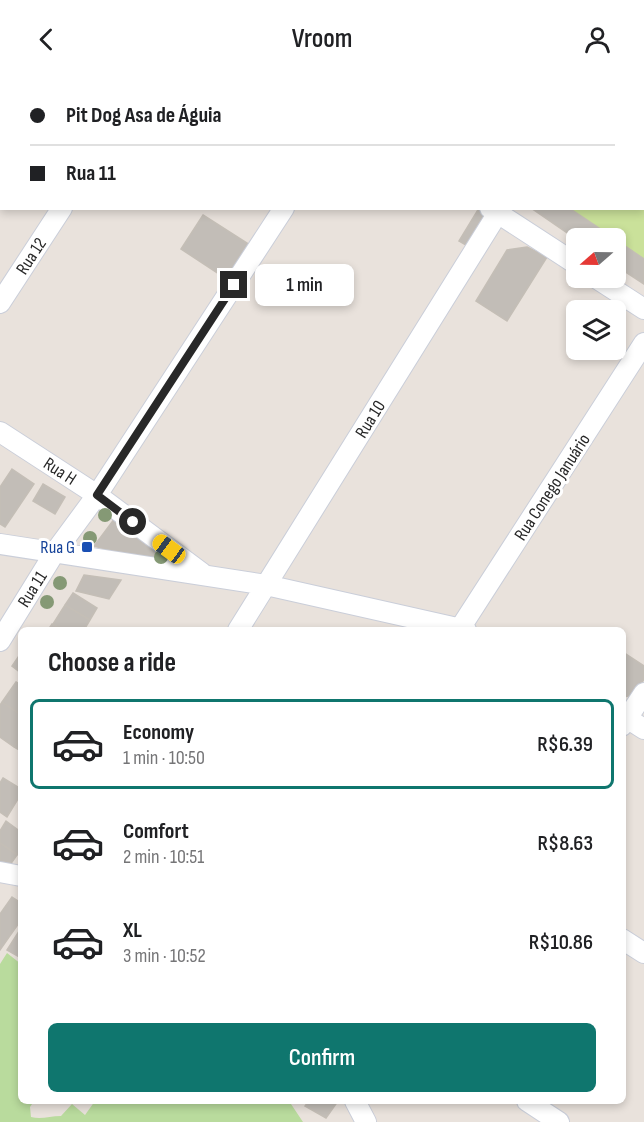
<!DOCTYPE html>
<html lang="en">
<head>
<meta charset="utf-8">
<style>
  body { margin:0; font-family:"Sofia Sans Condensed",sans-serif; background:#f6f6f6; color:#202124; height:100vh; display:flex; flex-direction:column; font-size:22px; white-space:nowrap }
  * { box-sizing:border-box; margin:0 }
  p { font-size:20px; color:#757577 }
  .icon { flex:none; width:33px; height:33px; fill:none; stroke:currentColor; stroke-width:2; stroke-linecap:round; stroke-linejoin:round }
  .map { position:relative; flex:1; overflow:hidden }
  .side { position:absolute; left:18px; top:549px; width:608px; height:477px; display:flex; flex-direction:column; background:#fff; border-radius:9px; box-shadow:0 3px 9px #0003 }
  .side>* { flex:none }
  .top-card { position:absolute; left:0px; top:0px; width:645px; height:132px; box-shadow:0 3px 9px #0003; display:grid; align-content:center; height:132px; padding:0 30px; background:#fff }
  .needle { width:39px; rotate:250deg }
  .controls { position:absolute; left:566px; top:150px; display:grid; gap:12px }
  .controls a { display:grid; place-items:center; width:60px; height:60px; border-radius:9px; background:#fff; box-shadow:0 3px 9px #0003; font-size:30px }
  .end { position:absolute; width:27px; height:27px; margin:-14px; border:8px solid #282828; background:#fff; box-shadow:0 0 0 3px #fff }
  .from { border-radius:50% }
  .bubble { position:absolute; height:42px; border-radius:9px; background:#fff; box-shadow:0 3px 9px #0003; font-size:20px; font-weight:600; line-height:42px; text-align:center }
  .car { position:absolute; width:18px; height:36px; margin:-18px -9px; border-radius:8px; box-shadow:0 0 4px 2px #0007; background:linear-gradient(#f5c518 24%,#345 0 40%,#f5c518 0 76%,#345 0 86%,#f5c518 0) }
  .top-card b { display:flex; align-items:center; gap:21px; height:57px; font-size:22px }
  .top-card b+b { border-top:2px solid #e0e0e0 }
  .top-card i { width:15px; height:15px; background:#202124 }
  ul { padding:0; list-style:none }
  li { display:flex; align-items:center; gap:18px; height:90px; margin:0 12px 9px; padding:0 18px; border:3px solid transparent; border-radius:9px }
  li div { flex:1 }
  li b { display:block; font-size:22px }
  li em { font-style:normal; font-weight:600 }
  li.active { border-color:#0f766e }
  li>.icon { width:54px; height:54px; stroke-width:1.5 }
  h2 { padding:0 30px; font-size:27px; line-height:72px }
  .primary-button { display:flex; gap:12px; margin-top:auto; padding:12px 30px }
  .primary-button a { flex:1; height:69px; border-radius:9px; background:#0f766e; color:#fff; font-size:24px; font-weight:600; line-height:69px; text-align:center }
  header { display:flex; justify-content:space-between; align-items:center; height:78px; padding:0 30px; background:#fff; font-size:27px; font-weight:600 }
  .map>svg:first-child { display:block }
  .green { fill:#b9db9d }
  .pitch { fill:#cae19a }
  .building { fill:#c2bdb7; stroke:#c4beb6; stroke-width:1.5 }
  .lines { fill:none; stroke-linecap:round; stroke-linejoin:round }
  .street-casing { stroke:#caced9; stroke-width:22 }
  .street { stroke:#fff; stroke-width:20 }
  .tree { fill:#859975 }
  .route { stroke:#282828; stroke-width:8 }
  .transit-dot { fill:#1a4fb4; stroke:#fff; stroke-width:2 }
  .labels { text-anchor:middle; stroke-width:6; stroke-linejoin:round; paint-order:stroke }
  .street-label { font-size:18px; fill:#282828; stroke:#fff }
  .transit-label { font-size:18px; fill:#164399; stroke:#fff; text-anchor:end }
</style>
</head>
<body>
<header><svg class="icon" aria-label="back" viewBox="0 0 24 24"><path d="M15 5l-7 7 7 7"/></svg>Vroom<svg class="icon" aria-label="person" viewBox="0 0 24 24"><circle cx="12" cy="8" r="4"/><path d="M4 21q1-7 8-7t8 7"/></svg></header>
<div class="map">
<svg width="644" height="1044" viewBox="0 0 644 1044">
  <rect width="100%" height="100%" fill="#e9e2dc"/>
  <path class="green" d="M 7,875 L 21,886 L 21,1023 L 34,1023 L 30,1029 L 31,1039 C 41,1042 50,1038 61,1038 L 72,1026 L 85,1037 L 95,1023 L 289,1023 L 303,1044 L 0,1044 L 0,886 Z"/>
  <path class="pitch" d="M 612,0 L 644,0 L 644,181 L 569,131 L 644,130 L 644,2 L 611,1 Z"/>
  <path class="building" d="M 479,130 L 487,132 L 471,170 L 459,163 Z
    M 531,130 L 569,130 L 614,160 L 576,161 Z
    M 203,137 L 250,167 L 228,202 L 181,171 Z
    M 615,161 L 644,181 L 644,206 L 615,187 Z
    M 527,169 L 547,179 L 507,243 L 476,223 L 507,172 Z
    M 12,391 L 34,406 L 5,449 L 0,446 L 0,409 Z
    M 43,406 L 65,419 L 55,436 L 33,423 Z
    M 115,440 L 168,478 L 168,483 L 158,485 L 94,468 Z
    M 84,497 L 121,502 L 109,521 L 76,513 Z
    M 73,515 L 97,530 L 90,542 L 65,527 Z
    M 65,527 L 90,542 L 84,552 L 63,552 L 53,546 Z
    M 52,546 L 61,552 L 48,552 Z
    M 21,575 L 21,595 L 12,588 Z
    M 626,576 L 644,588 L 644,601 L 634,617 L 622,619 L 622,581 Z
    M 16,604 L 21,607 L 21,637 L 2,624 Z
    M 2,624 L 21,637 L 21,658 L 14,669 L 0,659 L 0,627 Z
    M 21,658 L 21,673 L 14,669 Z
    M 3,700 L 21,711 L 21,716 L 7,739 L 0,734 L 0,705 Z
    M 6,743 L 21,754 L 20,778 L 0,765 L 0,753 Z
    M 0,765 L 17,777 L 10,787 L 0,786 Z
    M 12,819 L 21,825 L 21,842 L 0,872 L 0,836 Z
    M 21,850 L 21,880 L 7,872 Z
    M 309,1023 L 338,1023 L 326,1040 L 305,1028 Z"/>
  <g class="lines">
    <g class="street-casing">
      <path id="street" d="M 291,0 L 293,2
        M 146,2 L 147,0
        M 369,2 L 370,0
        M 585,2 L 585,0
        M 490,130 L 576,186
        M 596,200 L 644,231
        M 0,225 L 62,130
        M 0,354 L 97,417 L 202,495
        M 0,466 L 266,507 L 466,552
        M 238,552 L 501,130
        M 459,552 L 644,265
        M 0,563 L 55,474 L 97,417 L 284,130
        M 622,637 L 644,651
        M 622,648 L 644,615
        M 0,794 L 21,798
        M 622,861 L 644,875
        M 355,1023 L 366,1044
        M 527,1023 L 559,1044"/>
    </g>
    <use href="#street" class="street"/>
  </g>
  <g class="tree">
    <circle cx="105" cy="437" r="7"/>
    <circle cx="90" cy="460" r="7"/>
    <circle cx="161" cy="479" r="7"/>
    <circle cx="60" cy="505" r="7"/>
    <circle cx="47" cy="524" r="7"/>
  </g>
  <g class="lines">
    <path class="route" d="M 133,444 L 97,417 L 234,207"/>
  </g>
  <rect class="transit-dot" x="81" y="463" width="12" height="12" rx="3"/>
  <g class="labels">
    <g class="street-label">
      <text transform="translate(31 178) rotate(-57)" y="6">Rua 12</text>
      <text transform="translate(370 341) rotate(-58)" y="6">Rua 10</text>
      <text transform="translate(60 393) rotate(33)" y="6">Rua H</text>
      <text transform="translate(552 409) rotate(-57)" y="6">Rua Conego Januário</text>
      <text transform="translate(32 511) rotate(-58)" y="6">Rua 11</text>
    </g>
    <g class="transit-label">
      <text x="75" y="475">Rua G</text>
    </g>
  </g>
</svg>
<div class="controls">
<a><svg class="needle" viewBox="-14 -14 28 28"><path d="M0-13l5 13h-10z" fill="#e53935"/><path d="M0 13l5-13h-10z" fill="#757577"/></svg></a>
<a><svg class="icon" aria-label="layers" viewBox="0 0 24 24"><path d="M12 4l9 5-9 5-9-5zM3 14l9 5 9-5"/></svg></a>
</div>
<i class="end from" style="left:133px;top:444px"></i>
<i class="end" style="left:234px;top:207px"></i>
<div class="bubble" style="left:255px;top:186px;width:99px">1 min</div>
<i class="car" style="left:169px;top:471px;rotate:306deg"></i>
<div class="top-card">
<b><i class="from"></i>Pit Dog Asa de Águia</b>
<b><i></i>Rua 11</b>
</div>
<section class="side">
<h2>Choose a ride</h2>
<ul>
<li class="active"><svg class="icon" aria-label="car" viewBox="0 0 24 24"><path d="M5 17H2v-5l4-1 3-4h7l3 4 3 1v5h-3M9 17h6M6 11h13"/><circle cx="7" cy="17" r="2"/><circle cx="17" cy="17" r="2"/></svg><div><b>Economy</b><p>1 min · 10:50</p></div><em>R$6.39</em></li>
<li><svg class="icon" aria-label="car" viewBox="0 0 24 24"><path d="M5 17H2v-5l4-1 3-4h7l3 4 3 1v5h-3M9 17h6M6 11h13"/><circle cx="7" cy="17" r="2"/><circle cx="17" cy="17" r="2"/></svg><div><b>Comfort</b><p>2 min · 10:51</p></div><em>R$8.63</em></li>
<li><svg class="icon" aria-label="car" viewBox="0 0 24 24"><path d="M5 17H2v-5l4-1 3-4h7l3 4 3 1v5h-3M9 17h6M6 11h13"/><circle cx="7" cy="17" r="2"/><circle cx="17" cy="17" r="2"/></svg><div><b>XL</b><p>3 min · 10:52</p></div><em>R$10.86</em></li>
</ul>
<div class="primary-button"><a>Confirm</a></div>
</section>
</div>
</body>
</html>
